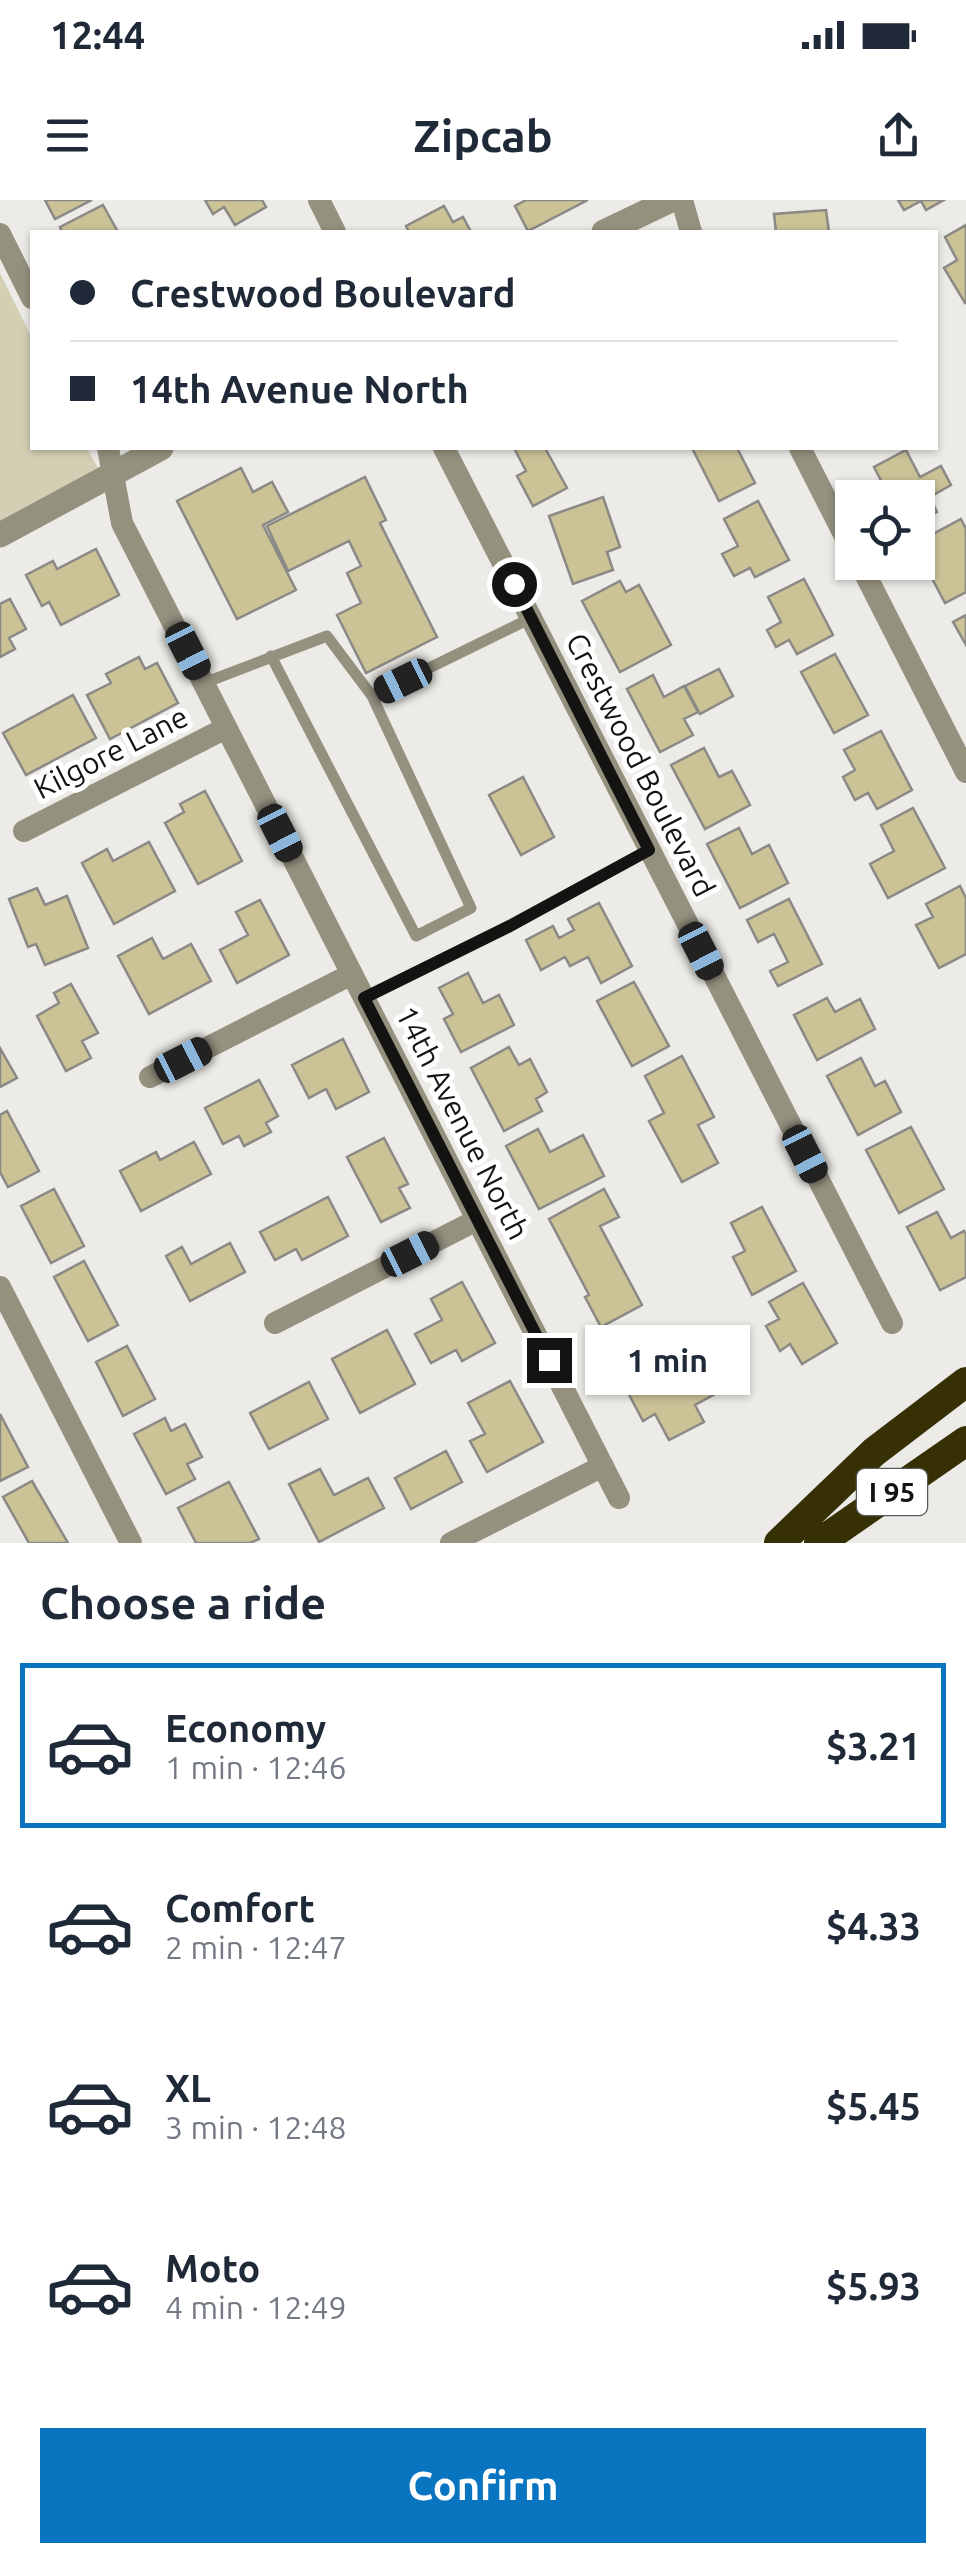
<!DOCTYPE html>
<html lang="en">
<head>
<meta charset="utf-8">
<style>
  body { margin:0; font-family:Ubuntu,sans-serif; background:#f2f2f3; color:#1f2937; height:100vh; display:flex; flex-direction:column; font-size:38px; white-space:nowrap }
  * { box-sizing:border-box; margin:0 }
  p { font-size:32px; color:#747a83 }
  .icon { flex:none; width:55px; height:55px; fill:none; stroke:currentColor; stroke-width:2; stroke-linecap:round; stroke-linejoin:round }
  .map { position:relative; height:1343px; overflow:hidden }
  .details { display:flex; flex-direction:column; background:#fff; flex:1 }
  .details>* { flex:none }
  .top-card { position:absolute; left:30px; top:30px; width:908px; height:220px; border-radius:0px; box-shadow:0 2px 8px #0004; display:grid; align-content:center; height:220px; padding:0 40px; background:#fff }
  .controls { position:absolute; left:835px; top:280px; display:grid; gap:20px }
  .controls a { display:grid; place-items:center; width:100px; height:100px; border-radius:0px; background:#fff; box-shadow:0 2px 8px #0004; font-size:50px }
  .end { position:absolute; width:45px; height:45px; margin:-22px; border:12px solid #131311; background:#fff; box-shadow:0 0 0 5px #fff }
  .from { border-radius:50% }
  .bubble { position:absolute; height:70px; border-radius:0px; background:#fff; box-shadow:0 2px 8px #0004; font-size:32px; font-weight:700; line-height:70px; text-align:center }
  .car { position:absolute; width:30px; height:60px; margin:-30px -15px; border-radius:12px; box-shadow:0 0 8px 2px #0007; background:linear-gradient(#222 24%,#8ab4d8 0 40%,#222 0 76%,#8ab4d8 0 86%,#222 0) }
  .top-card b { display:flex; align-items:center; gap:35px; height:95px; font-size:38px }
  .top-card b+b { border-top:2px solid #e0e1e3 }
  .top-card i { width:25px; height:25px; background:#1f2937 }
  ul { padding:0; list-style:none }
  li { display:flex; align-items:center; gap:30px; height:165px; margin:0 20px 15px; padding:0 20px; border:5px solid transparent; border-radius:0px }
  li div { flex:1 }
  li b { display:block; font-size:38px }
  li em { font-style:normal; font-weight:700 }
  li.selected { border-color:#0975c0 }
  li>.icon { width:90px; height:90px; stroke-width:1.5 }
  h2 { padding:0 40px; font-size:45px; line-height:120px }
  .cta { display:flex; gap:20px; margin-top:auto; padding:20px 40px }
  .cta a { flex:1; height:115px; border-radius:0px; background:#0975c0; color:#fff; font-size:40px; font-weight:700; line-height:115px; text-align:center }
  .status { display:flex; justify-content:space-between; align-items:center; height:70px; padding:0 50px; background:#fff; direction:ltr }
  .status svg { height:28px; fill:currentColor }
  header { display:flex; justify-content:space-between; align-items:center; height:130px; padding:0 40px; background:#fff; font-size:45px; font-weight:700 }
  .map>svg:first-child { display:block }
  .green { fill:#d4cfb4 }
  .building { fill:#cbc296; stroke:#8a8985; stroke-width:2.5 }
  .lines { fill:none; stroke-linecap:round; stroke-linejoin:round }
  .service { stroke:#95917f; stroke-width:11 }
  .minor { stroke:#95917f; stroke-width:22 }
  .tertiary { stroke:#95917f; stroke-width:25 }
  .motorway { stroke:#383005; stroke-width:30 }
  .route { stroke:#131311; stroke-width:12 }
  .labels { text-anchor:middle; stroke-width:10; stroke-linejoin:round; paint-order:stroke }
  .shield { fill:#fff; stroke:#5a5a58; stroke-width:2.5 }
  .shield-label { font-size:28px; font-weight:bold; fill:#131311 }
  .street-label { font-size:30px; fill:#131311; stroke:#fff }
</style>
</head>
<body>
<div class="status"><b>12:44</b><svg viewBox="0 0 49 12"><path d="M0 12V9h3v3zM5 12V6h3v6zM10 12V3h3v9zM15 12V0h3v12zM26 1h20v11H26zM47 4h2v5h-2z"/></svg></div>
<header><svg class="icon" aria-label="menu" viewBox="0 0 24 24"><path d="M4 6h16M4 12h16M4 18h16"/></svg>Zipcab<svg class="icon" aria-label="share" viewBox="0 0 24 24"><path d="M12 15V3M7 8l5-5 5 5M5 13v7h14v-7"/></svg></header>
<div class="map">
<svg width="966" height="1343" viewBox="0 0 966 1343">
  <rect width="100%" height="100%" fill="#ecebe7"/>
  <path class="green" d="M 0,73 L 32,138 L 32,248 L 87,248 L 98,268 L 0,322 Z"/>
  <path class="building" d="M 45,0 L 92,0 L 55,19 Z
    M 205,0 L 262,0 L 266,7 L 235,25 L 224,7 L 213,14 Z
    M 526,0 L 588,0 L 528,31 L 515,6 Z
    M 898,0 L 944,0 L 926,10 L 921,1 L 904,10 Z
    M 103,5 L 118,32 L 62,32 L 60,27 Z
    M 444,6 L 453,22 L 463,17 L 471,32 L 409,32 L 406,26 Z
    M 826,10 L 829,32 L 776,32 L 774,14 Z
    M 966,25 L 966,102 L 965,103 L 944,68 L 957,60 L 945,37 Z
    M 514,248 L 545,248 L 567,288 L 533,306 L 517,276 L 526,271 Z
    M 692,248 L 737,248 L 755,283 L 719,301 Z
    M 906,250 L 920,277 L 941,266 L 951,285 L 930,297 L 937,312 L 918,322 L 918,298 L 890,298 L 874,267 Z
    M 241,268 L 253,292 L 272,282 L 288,312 L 263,325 L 296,390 L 237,419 L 177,301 Z
    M 365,277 L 386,320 L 380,323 L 437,437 L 366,473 L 337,415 L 361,403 L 347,373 L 361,366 L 349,341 L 288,371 L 267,326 Z
    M 603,297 L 620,347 L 607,352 L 613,370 L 573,384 L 549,316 Z
    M 758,301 L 789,360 L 755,377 L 750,368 L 734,376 L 722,354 L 738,346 L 724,319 Z
    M 961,319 L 966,329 L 966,392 L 945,403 L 918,352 L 918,342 Z
    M 96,349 L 119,395 L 61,425 L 49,402 L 42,406 L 26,375 L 53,361 L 57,369 Z
    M 804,379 L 833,435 L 797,454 L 789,440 L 776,447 L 767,430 L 781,422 L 768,397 Z
    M 620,381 L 626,392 L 639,385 L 671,445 L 620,472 L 582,401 Z
    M 10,399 L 26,429 L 9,438 L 15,449 L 0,457 L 0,404 Z
    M 966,415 L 966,445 L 953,422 Z
    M 835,454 L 868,515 L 834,533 L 801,472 Z
    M 139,457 L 145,469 L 157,463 L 178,503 L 110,539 L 87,495 L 111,483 L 106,474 Z
    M 719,469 L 733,496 L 700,514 L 685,486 Z
    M 653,475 L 664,497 L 684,486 L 698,512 L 684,519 L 693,535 L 660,552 L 627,489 Z
    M 73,495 L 96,538 L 26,575 L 3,533 Z
    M 881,531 L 912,590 L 877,609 L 868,593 L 855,600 L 843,577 L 855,570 L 844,550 Z
    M 704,548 L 719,577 L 732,571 L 750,605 L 705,629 L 671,565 Z
    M 523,577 L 554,637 L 521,655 L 489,595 Z
    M 205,591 L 242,661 L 198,684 L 165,623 L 184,612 L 180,604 Z
    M 913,608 L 945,668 L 888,698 L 870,664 L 894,651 L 881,625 Z
    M 739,628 L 752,654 L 769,645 L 788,683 L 740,708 L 707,644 Z
    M 149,642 L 175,691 L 114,724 L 82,663 L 107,649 L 113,661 Z
    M 960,686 L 966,698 L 966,754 L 939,768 L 916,725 L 933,717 L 926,704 Z
    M 37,688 L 45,705 L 67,696 L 88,748 L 45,765 L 36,744 L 28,747 L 9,699 Z
    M 789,699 L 822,764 L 778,786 L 770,771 L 788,762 L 774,734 L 758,742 L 747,720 Z
    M 260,700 L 289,755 L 237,783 L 220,750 L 248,735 L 236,712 Z
    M 599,703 L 632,766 L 601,783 L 588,757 L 570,766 L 565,757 L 541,770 L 526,740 L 553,726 L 559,738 L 574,730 L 568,719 Z
    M 152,738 L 163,759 L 191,744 L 211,781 L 149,814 L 118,756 Z
    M 468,773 L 483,803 L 499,795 L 514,825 L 461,852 L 444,819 L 453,814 L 439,788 Z
    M 634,782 L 669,846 L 632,866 L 597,801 Z
    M 71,784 L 98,833 L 82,841 L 91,858 L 66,871 L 37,816 L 59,803 L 54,793 Z
    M 827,798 L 835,812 L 860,799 L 875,829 L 817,860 L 794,815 Z
    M 343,839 L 369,892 L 336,909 L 326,889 L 309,898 L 292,865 Z
    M 509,847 L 519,865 L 530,859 L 547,892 L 536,899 L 542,911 L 504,931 L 471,868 Z
    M 0,848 L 17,878 L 0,887 Z
    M 682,856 L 714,917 L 698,925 L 718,963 L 682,982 L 649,921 L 664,913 L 645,876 Z
    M 861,858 L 875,886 L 885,881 L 901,912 L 858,935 L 827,876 Z
    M 259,880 L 278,916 L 266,923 L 271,932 L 244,946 L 239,936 L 223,944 L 205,908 Z
    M 7,911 L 39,971 L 8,987 L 0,972 L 0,915 Z
    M 911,927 L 944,989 L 899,1013 L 866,950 Z
    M 538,929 L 550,952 L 583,935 L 604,976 L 539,1009 L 506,946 Z
    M 384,938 L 408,984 L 399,988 L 410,1008 L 381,1022 L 347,957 Z
    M 194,942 L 211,974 L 141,1011 L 120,971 L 156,952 L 160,960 Z
    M 54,989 L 84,1046 L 51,1063 L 21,1006 Z
    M 604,989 L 619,1017 L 600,1026 L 642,1105 L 601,1127 L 585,1097 L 589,1095 L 549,1019 Z
    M 328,997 L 348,1036 L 302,1060 L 296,1049 L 275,1060 L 260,1032 Z
    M 762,1007 L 796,1071 L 752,1095 L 733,1057 L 745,1051 L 731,1023 Z
    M 937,1012 L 951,1038 L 964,1031 L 966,1034 L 966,1077 L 940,1090 L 907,1027 Z
    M 230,1043 L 245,1072 L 190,1101 L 166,1056 L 182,1047 L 191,1064 Z
    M 84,1061 L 118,1125 L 88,1141 L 54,1077 Z
    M 462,1082 L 495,1143 L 462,1161 L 456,1150 L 431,1163 L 415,1134 L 442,1120 L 431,1099 Z
    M 803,1083 L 837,1143 L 802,1164 L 790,1144 L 780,1151 L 766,1126 L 779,1119 L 769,1102 Z
    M 387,1130 L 415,1184 L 360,1213 L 332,1159 Z
    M 127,1146 L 155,1199 L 123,1216 L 96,1162 Z
    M 694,1150 L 717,1193 L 695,1205 L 704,1222 L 669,1240 L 655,1214 L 643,1221 L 625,1187 Z
    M 510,1181 L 543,1242 L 487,1272 L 470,1241 L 485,1234 L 468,1203 Z
    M 309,1182 L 328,1219 L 269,1249 L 250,1213 Z
    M 0,1214 L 28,1267 L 0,1281 Z
    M 165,1218 L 171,1231 L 185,1224 L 202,1257 L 187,1264 L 195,1279 L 166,1294 L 134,1234 Z
    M 446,1251 L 462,1282 L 411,1309 L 395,1278 Z
    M 320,1269 L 334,1295 L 368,1278 L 384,1308 L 319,1342 L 289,1284 Z
    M 32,1281 L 68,1343 L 29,1343 L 3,1297 Z
    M 229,1282 L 259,1339 L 250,1343 L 196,1343 L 178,1308 Z"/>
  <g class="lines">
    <path class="service" d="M 204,483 L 327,436 L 372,496 L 471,708 L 416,736 L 271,456
      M 372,496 L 531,418
      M 364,798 L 510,725 L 649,650"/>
    <path class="minor" d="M 319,0 L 335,32
      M 682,0 L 691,32
      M 0,34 L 32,98
      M 108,248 L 122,323 L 619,1298
      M 444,248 L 892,1123
      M 800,248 L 852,350
      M 859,362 L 966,572
      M 24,631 L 226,528
      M 150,877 L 352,774
      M 0,1087 L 131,1343
      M 275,1123 L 477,1020
      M 451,1343 L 603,1266"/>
    <path class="tertiary" d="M 604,32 L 671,0
      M 0,335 L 161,248"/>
    <path class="motorway" d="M 779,1343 L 874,1252 L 966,1182
      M 819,1343 L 966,1241"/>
  </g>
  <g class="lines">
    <path class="route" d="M 514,384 L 649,650 L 510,726 L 364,798 L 549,1160"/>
  </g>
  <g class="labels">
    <rect class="shield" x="857" y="1269" width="70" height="46" rx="8"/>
    <g class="shield-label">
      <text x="892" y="1302">I 95</text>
    </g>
    <g class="street-label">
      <text transform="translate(111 553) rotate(-27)" y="10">Kilgore Lane</text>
      <text transform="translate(640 565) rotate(63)" y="10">Crestwood Boulevard</text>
      <text transform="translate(462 923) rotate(63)" y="10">14th Avenue North</text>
    </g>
  </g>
</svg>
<div class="controls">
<a><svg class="icon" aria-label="locate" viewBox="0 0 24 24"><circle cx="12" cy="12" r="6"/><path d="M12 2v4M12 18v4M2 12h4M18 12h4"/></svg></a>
</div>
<i class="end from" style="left:514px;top:384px"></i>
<i class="end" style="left:549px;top:1160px"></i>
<div class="bubble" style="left:585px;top:1125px;width:165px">1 min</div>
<i class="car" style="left:188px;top:451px;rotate:153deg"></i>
<i class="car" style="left:403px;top:481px;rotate:244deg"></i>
<i class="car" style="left:280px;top:633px;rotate:153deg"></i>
<i class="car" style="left:701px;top:751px;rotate:153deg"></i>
<i class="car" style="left:183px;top:860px;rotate:63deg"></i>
<i class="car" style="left:805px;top:954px;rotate:153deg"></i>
<i class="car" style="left:410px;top:1054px;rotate:63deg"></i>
<div class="top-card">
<b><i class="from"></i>Crestwood Boulevard</b>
<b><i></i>14th Avenue North</b>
</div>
</div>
<section class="details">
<h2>Choose a ride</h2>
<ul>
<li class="selected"><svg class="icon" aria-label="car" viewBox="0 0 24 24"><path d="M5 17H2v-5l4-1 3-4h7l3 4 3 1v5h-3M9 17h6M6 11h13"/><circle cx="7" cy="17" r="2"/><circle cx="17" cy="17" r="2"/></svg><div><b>Economy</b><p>1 min · 12:46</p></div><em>$3.21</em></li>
<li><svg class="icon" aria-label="car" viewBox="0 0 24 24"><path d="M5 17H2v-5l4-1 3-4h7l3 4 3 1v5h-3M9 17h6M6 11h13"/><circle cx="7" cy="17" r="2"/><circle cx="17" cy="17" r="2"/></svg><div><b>Comfort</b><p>2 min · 12:47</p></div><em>$4.33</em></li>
<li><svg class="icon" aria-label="car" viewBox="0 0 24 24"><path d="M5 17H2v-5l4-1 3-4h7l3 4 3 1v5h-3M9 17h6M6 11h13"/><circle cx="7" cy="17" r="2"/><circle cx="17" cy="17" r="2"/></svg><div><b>XL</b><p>3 min · 12:48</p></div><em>$5.45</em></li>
<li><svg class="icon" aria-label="car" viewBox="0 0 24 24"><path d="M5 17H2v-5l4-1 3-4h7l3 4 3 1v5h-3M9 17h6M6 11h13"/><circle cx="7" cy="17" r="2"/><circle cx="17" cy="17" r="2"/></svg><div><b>Moto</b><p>4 min · 12:49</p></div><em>$5.93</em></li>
</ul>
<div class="cta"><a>Confirm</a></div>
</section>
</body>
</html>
